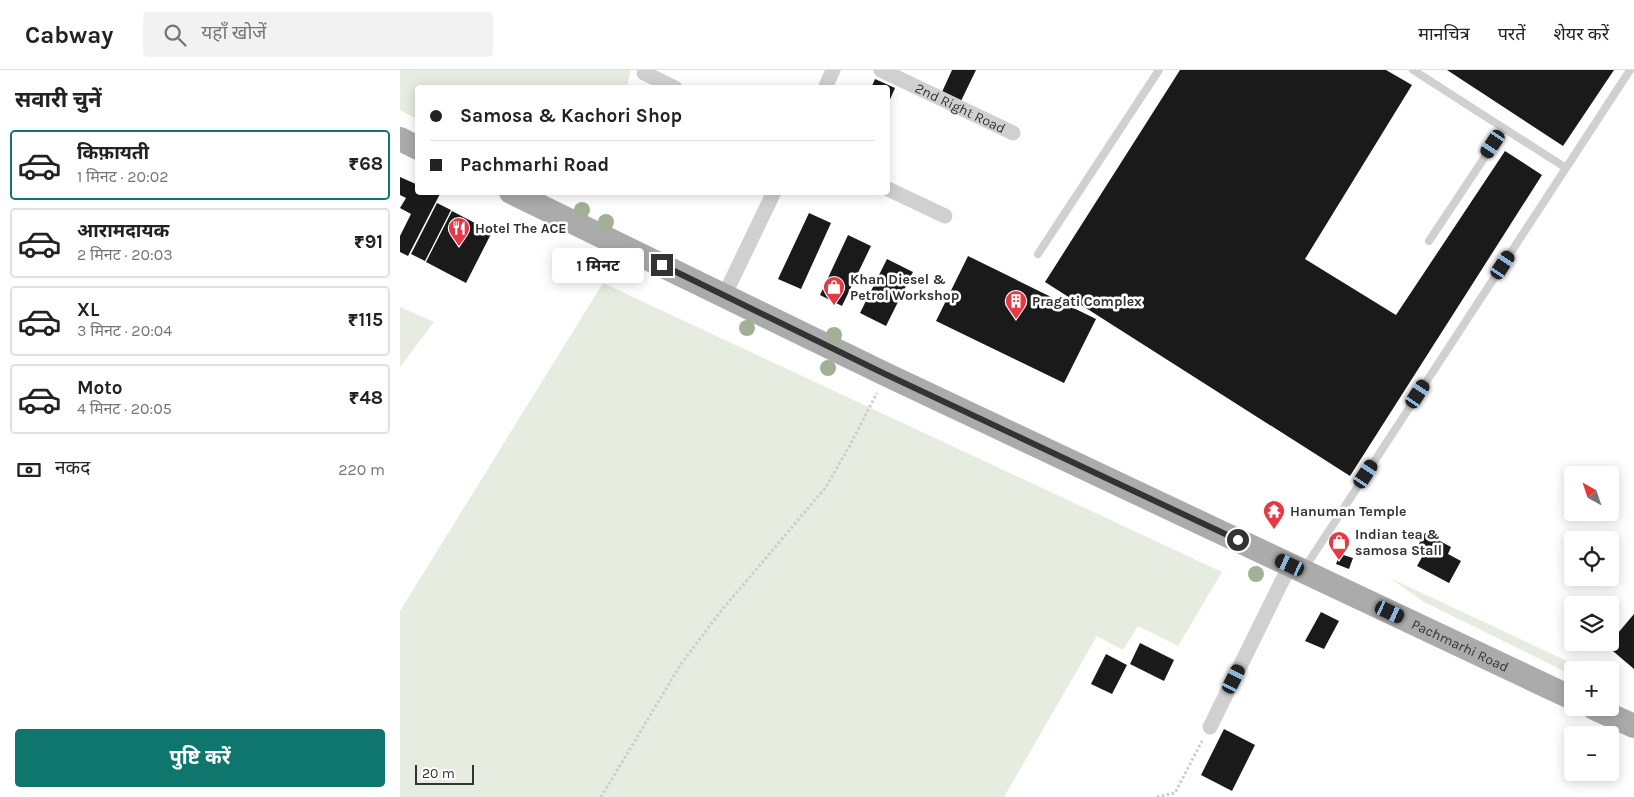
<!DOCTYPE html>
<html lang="hi">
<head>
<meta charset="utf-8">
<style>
  body { margin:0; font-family:Karla,"Noto Sans Devanagari",sans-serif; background:#f2f2f2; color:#222; height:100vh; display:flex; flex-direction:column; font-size:19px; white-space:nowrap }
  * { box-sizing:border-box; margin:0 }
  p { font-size:16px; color:#767676 }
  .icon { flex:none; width:28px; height:28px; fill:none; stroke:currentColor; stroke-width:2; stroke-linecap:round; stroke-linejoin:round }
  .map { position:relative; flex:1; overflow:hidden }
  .drawer { display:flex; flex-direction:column; background:#fff; width:400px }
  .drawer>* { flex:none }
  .banner { position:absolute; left:15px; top:15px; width:475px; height:110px; border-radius:5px; box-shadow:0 2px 12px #0003; display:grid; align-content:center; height:110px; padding:0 15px; background:#fff }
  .needle { width:32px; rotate:320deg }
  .tools { position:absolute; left:1164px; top:396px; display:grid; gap:10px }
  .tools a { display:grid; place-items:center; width:55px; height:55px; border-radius:5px; background:#fff; box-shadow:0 2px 12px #0003; font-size:25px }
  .scale { position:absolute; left:15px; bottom:12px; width:59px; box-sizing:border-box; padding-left:5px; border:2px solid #333; border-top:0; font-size:14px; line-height:18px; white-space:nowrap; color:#333; -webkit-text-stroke:4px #fff; paint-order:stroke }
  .end { position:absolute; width:22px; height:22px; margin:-11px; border:6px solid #333; background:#fff; box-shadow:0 0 0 2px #fff }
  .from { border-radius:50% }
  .bubble { position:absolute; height:35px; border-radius:5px; background:#fff; box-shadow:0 2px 12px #0003; font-size:16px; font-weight:700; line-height:35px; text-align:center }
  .car { position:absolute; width:15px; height:30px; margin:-15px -8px; border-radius:6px; box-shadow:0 0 4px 1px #0007; background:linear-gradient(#222 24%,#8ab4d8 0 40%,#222 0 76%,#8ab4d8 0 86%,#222 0) }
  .banner b { display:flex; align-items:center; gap:18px; height:48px; font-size:19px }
  .banner b+b { border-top:1px solid #e0e0e0 }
  .banner i { width:12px; height:12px; background:#222 }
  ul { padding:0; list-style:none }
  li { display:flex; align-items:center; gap:15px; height:70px; margin:0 10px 8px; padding:0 5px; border:2px solid #e0e0e0; border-radius:5px }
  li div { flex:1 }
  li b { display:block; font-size:19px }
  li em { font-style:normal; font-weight:700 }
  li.current { border-color:#0f766e }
  li>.icon { width:45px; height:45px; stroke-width:1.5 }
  h2 { padding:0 15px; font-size:22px; line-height:60px }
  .pay { display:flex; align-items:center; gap:12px; height:55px; padding:0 15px; font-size:19px }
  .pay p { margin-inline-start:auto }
  .button { display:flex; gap:10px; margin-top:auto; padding:10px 15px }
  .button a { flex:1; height:58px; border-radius:5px; background:#0f766e; color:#fff; font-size:20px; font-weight:700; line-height:58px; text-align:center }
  header { display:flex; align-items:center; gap:30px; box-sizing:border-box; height:70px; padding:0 25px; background:#fff; border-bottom:1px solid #e0e0e0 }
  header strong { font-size:24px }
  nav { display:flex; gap:28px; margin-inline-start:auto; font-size:18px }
  .search { width:350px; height:45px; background:#f2f2f2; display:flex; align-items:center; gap:12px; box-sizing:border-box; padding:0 18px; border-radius:5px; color:#767676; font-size:19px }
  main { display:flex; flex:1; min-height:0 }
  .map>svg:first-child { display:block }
  .green { fill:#e6ecdf }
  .building { fill:#1a1a1a }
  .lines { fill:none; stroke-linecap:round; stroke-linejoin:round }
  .path { stroke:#cdcdcd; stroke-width:3; stroke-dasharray:2.5 2.5; stroke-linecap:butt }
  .service { stroke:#d0d0d0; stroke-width:8 }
  .minor { stroke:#d0d0d0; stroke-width:15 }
  .primary { stroke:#ababab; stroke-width:24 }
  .tree { fill:#a2b095 }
  .route { stroke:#333; stroke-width:6 }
  .labels { text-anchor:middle; stroke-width:5; stroke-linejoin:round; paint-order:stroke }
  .street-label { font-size:14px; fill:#333; stroke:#fff }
  .poi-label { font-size:14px; font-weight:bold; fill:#333; stroke:#fff; text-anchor:start }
</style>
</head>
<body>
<header>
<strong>Cabway</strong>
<div class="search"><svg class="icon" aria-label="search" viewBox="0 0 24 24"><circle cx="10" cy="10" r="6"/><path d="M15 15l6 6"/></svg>यहाँ खोजें</div>
<nav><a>मानचित्र</a><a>परतें</a><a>शेयर करें</a></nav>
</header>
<main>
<section class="drawer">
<h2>सवारी चुनें</h2>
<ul>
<li class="current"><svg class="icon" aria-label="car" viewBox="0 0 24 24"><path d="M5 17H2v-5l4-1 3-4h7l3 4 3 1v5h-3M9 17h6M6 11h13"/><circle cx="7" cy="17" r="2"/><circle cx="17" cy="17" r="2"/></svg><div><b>किफ़ायती</b><p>1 मिनट · 20:02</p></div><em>₹68</em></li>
<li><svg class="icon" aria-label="car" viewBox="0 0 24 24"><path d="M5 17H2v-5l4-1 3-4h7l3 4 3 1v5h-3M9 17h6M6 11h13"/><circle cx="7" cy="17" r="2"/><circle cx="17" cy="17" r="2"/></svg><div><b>आरामदायक</b><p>2 मिनट · 20:03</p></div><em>₹91</em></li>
<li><svg class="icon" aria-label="car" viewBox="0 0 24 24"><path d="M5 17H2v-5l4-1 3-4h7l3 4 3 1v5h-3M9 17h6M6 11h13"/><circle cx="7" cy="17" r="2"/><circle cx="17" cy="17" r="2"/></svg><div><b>XL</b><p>3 मिनट · 20:04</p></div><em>₹115</em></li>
<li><svg class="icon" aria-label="car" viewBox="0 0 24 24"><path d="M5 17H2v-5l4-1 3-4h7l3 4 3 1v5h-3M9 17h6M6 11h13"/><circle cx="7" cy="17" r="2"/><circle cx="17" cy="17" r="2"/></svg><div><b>Moto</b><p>4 मिनट · 20:05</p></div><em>₹48</em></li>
</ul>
<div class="pay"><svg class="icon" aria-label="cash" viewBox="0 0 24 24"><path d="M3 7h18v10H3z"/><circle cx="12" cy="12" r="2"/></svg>नकद<p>220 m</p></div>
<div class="button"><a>पुष्टि करें</a></div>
</section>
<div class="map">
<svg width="1234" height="727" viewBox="0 0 1234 727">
  <rect width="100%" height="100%" fill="#fff"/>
  <path class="green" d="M 0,0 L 231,0 L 227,17 L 18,18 L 17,49 L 0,40 Z
    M 203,213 L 822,502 L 778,576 L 738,556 L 723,580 L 697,566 L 604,727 L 0,727 L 0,541 Z
    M 0,237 L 34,252 L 0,297 Z
    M 990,508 L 1186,600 L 1172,600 L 1172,605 L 1024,532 Z"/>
  <path class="building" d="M 552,0 L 576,0 L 561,31 L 542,22 Z
    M 780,0 L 986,0 L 1012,15 L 905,189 L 996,245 L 1105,81 L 1142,105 L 950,406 L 645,212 Z
    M 1047,0 L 1214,0 L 1163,76 Z
    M 475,9 L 495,18 L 488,34 L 488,18 L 471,18 Z
    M 0,107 L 18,115 L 18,122 L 41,122 L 8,186 L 0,182 L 0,166 L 11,144 L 0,138 L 6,128 L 0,125 Z
    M 37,133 L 51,140 L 25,191 L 11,184 Z
    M 52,141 L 92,162 L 66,213 L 26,192 Z
    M 409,143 L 431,153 L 401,219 L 378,209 Z
    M 448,165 L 471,176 L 442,236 L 420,225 Z
    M 568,186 L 696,249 L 664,313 L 536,251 Z
    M 487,189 L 513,202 L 486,256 L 460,243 Z
    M 1025,463 L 1051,477 L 1048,484 L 1061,491 L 1049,513 L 1017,496 L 1027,478 L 1019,474 Z
    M 940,484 L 953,488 L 949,499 L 936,494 Z
    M 921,542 L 939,551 L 924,579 L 905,571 Z
    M 1234,544 L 1234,599 L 1207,576 Z
    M 740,573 L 774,590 L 764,611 L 730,594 Z
    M 706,584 L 727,595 L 712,624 L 691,614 Z
    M 824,659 L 855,675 L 832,721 L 801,705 Z"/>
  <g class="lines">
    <path class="path" d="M 201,727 L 281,594 L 321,541 L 426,417 L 450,375 L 477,323
      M 757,727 L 775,723 L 802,671"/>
    <path class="service" d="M 1013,0 L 1166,98
      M 1029,171 L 1104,58
      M 638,184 L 759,0
      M 904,499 L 1230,0"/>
    <g class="minor">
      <path id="s1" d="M 481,0 L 613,63"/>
      <path d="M 244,3 L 275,18"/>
      <path d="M 425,18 L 433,0"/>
      <path d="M 488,119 L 545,146"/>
      <path d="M 324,226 L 374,122"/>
      <path d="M 810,657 L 890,495"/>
    </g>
    <g class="primary">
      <path d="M 0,69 L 18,78"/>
      <path id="s2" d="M 111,122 L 485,304 L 1172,628"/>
      <path d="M 1194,638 L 1234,656"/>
    </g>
  </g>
  <g class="tree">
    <circle cx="182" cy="140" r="8"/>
    <circle cx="206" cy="152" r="8"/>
    <circle cx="347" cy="258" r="8"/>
    <circle cx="434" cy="265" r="8"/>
    <circle cx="428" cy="298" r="8"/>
    <circle cx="856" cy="504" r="8"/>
  </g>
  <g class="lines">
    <path class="route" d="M 262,195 L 485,304 L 838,470"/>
  </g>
  <defs>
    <g id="restaurant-pin" transform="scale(1.125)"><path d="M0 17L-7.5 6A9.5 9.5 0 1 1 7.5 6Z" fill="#e63946" stroke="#fff"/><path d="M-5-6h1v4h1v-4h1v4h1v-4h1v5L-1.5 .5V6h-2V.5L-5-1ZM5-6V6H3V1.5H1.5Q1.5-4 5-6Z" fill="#fff"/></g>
    <g id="shop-pin" transform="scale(1.125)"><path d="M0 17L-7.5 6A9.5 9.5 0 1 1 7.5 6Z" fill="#e63946" stroke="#fff"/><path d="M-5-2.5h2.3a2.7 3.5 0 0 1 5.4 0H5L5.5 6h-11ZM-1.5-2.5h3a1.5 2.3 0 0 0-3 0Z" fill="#fff"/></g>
    <g id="building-pin" transform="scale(1.125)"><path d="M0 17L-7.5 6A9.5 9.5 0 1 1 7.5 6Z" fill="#e63946" stroke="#fff"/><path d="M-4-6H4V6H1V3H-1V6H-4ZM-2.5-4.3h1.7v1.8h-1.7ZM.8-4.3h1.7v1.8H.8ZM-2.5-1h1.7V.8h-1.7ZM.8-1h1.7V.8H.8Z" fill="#fff"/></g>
    <g id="temple-pin" transform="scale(1.125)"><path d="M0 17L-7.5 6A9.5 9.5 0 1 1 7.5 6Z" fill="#e63946" stroke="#fff"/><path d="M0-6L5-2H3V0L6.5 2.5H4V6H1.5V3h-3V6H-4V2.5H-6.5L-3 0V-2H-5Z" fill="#fff"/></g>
  </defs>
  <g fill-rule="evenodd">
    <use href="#restaurant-pin" x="59" y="158"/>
    <use href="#shop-pin" x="434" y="217"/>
    <use href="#building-pin" x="616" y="231"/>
    <use href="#temple-pin" x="874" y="441"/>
    <use href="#shop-pin" x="939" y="472"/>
  </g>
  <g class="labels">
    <g class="street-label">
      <text dy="5" stroke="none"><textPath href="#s1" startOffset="88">2nd Right Road</textPath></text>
      <text dy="5" stroke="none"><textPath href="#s2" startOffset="1052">Pachmarhi Road</textPath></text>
    </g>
    <g class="poi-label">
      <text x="75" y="163">Hotel The ACE</text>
      <text x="450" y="214">Khan Diesel &amp;<tspan x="450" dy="16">Petrol Workshop</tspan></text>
      <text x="632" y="236">Pragati Complex</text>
      <text x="890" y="446">Hanuman Temple</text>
      <text x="955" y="469">Indian tea &amp;<tspan x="955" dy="16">samosa Stall</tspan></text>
    </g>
  </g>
</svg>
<div class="tools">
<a><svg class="needle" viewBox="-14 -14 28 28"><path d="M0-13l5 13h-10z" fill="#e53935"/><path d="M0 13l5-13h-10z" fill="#767676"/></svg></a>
<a><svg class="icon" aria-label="locate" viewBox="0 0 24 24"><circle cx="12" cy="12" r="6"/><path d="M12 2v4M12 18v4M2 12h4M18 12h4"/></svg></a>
<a><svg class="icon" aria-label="layers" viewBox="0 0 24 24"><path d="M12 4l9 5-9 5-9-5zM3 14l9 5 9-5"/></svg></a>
<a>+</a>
<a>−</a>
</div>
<div class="scale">20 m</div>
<i class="end from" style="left:838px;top:470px"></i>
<i class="end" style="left:262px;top:195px"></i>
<div class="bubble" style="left:152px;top:178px;width:92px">1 मिनट</div>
<i class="car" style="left:1093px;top:74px;rotate:214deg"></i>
<i class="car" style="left:1103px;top:195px;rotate:33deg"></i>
<i class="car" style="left:1018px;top:324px;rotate:33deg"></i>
<i class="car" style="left:966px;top:404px;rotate:33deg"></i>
<i class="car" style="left:890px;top:495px;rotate:295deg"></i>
<i class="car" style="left:990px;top:542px;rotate:115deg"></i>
<i class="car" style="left:834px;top:609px;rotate:27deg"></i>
<div class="banner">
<b><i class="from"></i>Samosa &amp; Kachori Shop</b>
<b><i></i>Pachmarhi Road</b>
</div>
</div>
</main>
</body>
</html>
